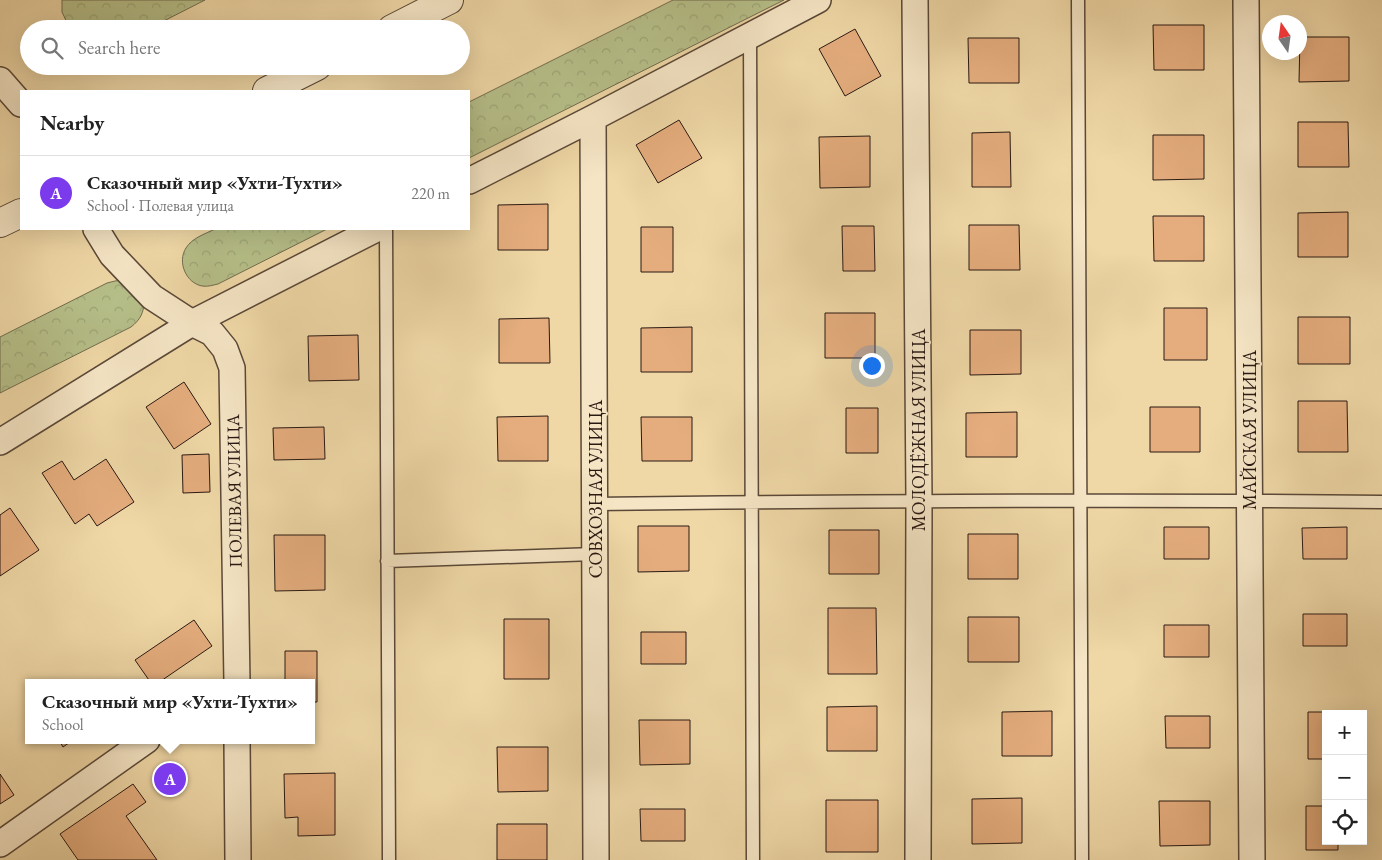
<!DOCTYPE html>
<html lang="en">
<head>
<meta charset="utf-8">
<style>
	:root { --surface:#fff; --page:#f6f6f6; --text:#222; --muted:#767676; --line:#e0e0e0; --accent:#7c3aed }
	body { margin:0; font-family:"EB Garamond",serif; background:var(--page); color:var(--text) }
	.controls { position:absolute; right:15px; bottom:15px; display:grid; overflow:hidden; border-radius:0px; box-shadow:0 5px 20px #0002 }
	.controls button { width:45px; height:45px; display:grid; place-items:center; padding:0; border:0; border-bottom:1px solid var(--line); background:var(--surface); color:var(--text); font:25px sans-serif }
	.compass { position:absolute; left:1262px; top:15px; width:45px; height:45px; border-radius:50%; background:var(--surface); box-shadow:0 5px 20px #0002; rotate:347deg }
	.you { position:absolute; left:871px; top:365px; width:18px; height:18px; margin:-12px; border:4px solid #fff; border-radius:50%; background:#1a73e8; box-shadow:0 0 0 8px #1a73e833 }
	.badge { display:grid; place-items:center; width:32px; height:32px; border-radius:50%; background:var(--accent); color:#fff; font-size:16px; font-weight:700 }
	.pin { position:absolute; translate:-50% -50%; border:2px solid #fff; box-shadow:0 1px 5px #0006 }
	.popup { position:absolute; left:25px; top:679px; width:290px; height:65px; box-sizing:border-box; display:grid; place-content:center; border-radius:0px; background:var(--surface); filter:drop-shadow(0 1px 4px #0005); font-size:16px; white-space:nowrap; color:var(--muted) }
	.popup b { font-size:19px; color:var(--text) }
	.popup::after { content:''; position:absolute; left:50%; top:100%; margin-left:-10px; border:10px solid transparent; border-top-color:var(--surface) }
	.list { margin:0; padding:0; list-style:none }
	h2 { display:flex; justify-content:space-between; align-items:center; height:65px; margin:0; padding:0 20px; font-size:21px }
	h2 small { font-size:16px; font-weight:400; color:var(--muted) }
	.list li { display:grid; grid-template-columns:32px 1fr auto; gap:15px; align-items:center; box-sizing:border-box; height:75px; padding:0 20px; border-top:1px solid var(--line) }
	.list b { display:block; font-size:19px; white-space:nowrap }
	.list p { margin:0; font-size:16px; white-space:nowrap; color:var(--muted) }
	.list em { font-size:16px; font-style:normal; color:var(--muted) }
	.icon { flex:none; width:28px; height:28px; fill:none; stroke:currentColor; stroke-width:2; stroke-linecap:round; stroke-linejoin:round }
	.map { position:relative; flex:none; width:1382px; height:860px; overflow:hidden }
	.search { position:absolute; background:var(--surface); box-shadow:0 5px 20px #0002; left:20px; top:20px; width:450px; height:55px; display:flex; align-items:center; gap:12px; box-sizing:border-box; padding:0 18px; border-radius:28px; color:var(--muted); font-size:19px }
	.panel { position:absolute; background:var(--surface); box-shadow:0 5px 20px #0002; left:20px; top:90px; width:450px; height:140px; border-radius:0px }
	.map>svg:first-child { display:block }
</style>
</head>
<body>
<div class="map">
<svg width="1382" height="860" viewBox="0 0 1382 860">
	<defs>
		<pattern id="forest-crowns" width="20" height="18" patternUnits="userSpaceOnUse" patternTransform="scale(1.25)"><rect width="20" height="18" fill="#b6bf89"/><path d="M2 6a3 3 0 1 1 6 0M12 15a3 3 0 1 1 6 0" fill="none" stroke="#9ca475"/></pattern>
	</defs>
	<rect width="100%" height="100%" fill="#efd7a6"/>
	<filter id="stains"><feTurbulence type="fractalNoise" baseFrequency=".004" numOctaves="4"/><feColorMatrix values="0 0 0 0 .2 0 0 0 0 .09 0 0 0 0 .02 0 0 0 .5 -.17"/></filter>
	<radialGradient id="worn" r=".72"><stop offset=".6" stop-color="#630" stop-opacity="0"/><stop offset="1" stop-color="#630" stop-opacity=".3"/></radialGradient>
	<!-- forest -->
	<path fill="url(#forest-crowns)" stroke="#706c4e" d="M62,0h143l-57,29h-78l-8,-17z
		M673,0h111l-315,158v-56z
		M215,229h112l-109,55c-5,1 -10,3 -16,2 -16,-3 -25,-24 -16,-38 6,-10 19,-14 29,-19z
		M122,280l22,21c0,12 -4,19 -13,26l-131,66v-56l107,-54 8,-2z"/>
	<!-- building -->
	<path fill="#e5ad7e" stroke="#291913" d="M1153,25h51v45h-50z
		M855,29l26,47 -36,20 -26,-47z
		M1300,37h49v44l-50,1z
		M968,38h51v45h-50z
		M679,120l23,38 -44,25 -22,-38z
		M1298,122h50l1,45h-51z
		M1010,132l1,55h-39v-54z
		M1153,135h51v44l-51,1z
		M870,136v51l-50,1 -1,-51z
		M548,204v46h-50v-45z
		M1348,212v45h-50v-44z
		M1153,216h51v45h-50z
		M969,225h50l1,45h-51z
		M842,226h32l1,45h-32z
		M641,227h32v45h-32z
		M1164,308h43v52h-43z
		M825,313h50v45h-50z
		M1298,317h52v47h-52z
		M549,318l1,45h-51v-44z
		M692,327v45h-51v-44z
		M970,330h51v44l-51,1z
		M358,335l1,45 -50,1 -1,-45z
		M184,382l27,42 -37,25 -28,-42z
		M1298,401h49l1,51h-50z
		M1150,407h50v45h-50z
		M846,408h32v45h-32z
		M1017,412v45h-51v-44z
		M548,416v45h-50l-1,-44z
		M641,417h51v44h-50z
		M324,427l1,32 -51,1 -1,-32z
		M209,454l1,38 -27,1 -1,-38z
		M106,459l28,43 -37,24 -8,-12 -14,10 -33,-51 20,-12 12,19z
		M10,508l29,42 -39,26v-61z
		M638,526h51v45l-51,1z
		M1164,527h45v32h-45z
		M1347,527v32h-44l-1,-31z
		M829,530h50v44h-50z
		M968,534h50v45h-50z
		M274,535h51v55l-50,1z
		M828,608h48l1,66h-49z
		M1303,614h44v32h-44z
		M968,617h51v45h-51z
		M504,619h45v60h-45z
		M194,620l18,26 -54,37h-7l-16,-23z
		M1164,625h45v32h-45z
		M641,632h45v32h-45z
		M285,651h32v51h-6v-19h-26z
		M877,706v45h-50v-44z
		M1052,711v45h-50v-44z
		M1308,712h49v2h-31v45h-18z
		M1165,716h45v32h-44z
		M639,720h51v44l-50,1z
		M59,740h14l-10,7z
		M497,747h51v44l-50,1z
		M335,773v62l-37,1v-19l-13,1 -1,-44z
		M0,774l14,21 -14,9z
		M133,784l13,18 -20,14 31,44h-79l-18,-26z
		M1022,798v45l-50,1v-45z
		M826,800h52v52h-52z
		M1159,801h51v44l-50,1z
		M1306,806h20v35h12v9h-32z
		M640,809h45v32h-44z
		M497,824h50v36h-50z"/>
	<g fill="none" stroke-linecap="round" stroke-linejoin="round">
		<defs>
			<path id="service" d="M1078,0l4,860
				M750,36l3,824
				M386,229l3,631
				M594,504c263,-3 525,-5 788,-2
				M387,561l208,-7"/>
			<path id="minor" d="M915,0l4,500 -1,360
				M1246,0l6,860
				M0,80l21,24
				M593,118l3,742
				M469,181l124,-63 225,-118
				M96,229l16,26 40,42 40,26 20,10 13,16 7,19 5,315
				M0,442l192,-119 184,-94
				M237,740l1,120
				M0,844l147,-104"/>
			<path id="tertiary" d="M392,29l57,-29
				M267,91l50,-25
				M0,223l21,-10"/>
		</defs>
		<!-- service casing -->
		<use href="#service" stroke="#5a4838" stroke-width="15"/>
		<!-- minor casing -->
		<use href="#minor" stroke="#5a4838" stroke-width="28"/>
		<!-- tertiary casing -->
		<use href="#tertiary" stroke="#5a4838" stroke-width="30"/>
		<!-- service -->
		<use href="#service" stroke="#f5e5c5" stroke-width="12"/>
		<!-- minor -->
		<use href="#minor" stroke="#f5e5c5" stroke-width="25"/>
		<!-- tertiary -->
		<use href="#tertiary" stroke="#f5e5c5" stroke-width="28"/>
	</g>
	<g text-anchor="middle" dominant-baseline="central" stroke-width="4" stroke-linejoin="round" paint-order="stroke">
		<!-- street labels -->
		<g font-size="18" fill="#291913" stroke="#f5e5c5">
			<text transform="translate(918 430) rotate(-90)">МОЛОДЁЖНАЯ УЛИЦА</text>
			<text transform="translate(1249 430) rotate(-90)">МАЙСКАЯ УЛИЦА</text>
			<text transform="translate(595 489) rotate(-90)">СОВХОЗНАЯ УЛИЦА</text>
			<text transform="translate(234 491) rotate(-91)">ПОЛЕВАЯ УЛИЦА</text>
		</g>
	</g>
	<rect width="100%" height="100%" filter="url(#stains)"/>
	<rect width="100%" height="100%" fill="url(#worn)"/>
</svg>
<div class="controls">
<button>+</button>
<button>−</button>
<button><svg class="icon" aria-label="locate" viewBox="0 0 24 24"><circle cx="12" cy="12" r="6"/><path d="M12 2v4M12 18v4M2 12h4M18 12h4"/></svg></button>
</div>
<svg class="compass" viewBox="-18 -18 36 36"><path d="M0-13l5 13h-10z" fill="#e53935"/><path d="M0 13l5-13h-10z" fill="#767676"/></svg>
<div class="you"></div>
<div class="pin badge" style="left:170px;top:779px">A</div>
<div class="popup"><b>Сказочный мир «Ухти-Тухти»</b>School</div>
<div class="search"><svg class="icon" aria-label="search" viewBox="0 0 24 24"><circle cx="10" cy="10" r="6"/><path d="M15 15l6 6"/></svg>Search here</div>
<section class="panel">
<h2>Nearby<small></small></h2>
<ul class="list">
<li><span class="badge">A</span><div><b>Сказочный мир «Ухти-Тухти»</b><p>School · Полевая улица</p></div><em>220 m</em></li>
</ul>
</section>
</div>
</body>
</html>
